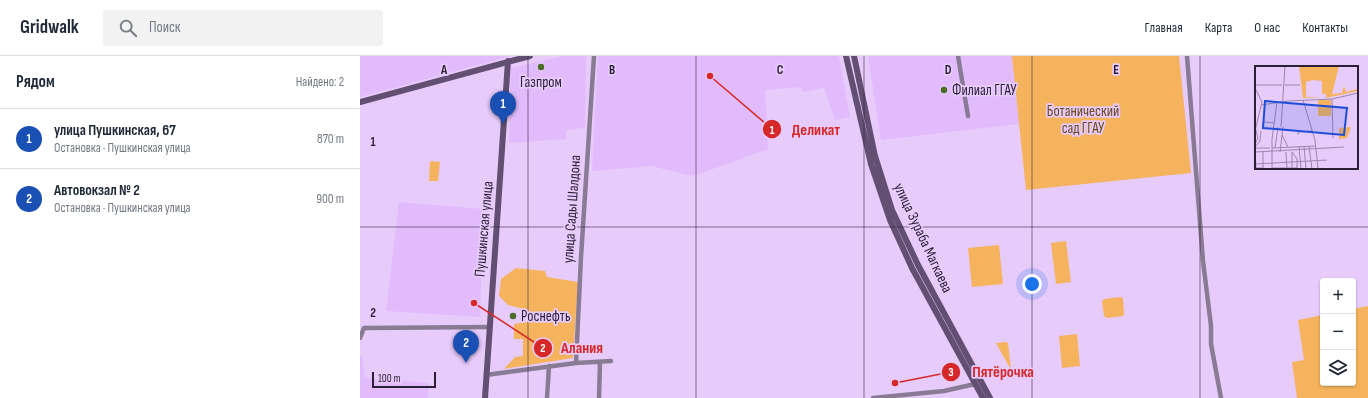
<!DOCTYPE html>
<html lang="ru">
<head>
<meta charset="utf-8">
<style>
	:root { --surface:#fff; --page:#f2f2f3; --text:#1f2937; --muted:#747a83; --line:#e0e1e3; --accent:#0f766e }
	body { margin:0; font-family:"Sofia Sans Condensed",sans-serif; background:var(--page); color:var(--text) }
	.controls { position:absolute; right:12px; bottom:12px; display:grid; overflow:hidden; border-radius:4px; box-shadow:0 1px 3px #0004 }
	.controls button { width:36px; height:36px; display:grid; place-items:center; padding:0; border:0; border-bottom:1px solid var(--line); background:var(--surface); color:var(--text); font:20px sans-serif }
	.scale { position:absolute; left:12px; bottom:10px; width:64px; box-sizing:border-box; padding-left:4px; border:2px solid #2c1f35; border-top:0; font-size:11px; line-height:14px; white-space:nowrap; color:#2c1f35; -webkit-text-stroke:3px #e7cbfb; paint-order:stroke }
	.you { position:absolute; left:672px; top:228px; width:14px; height:14px; margin:-10px; border:3px solid #fff; border-radius:50%; background:#1a73e8; box-shadow:0 0 0 6px #1a73e833 }
	.badge { display:grid; place-items:center; width:26px; height:26px; border-radius:50%; background:var(--accent); color:#fff; font-size:13px; font-weight:700 }
	.pin { position:absolute; translate:-50% -33px; filter:drop-shadow(0 1px 2px #0008) }
	.pin::after { content:''; position:absolute; top:21px; width:14px; height:12px; background:inherit; clip-path:polygon(0 0,100% 0,50% 100%) }
	.list { margin:0; padding:0; list-style:none }
	h2 { display:flex; justify-content:space-between; align-items:center; height:52px; margin:0; padding:0 16px; font-size:17px }
	h2 small { font-size:13px; font-weight:400; color:var(--muted) }
	.list li { display:grid; grid-template-columns:26px 1fr auto; gap:12px; align-items:center; box-sizing:border-box; height:60px; padding:0 16px; border-top:1px solid var(--line) }
	.list b { display:block; font-size:15px; white-space:nowrap }
	.list p { margin:0; font-size:13px; white-space:nowrap; color:var(--muted) }
	.list em { font-size:13px; font-style:normal; color:var(--muted) }
	.icon { flex:none; width:22px; height:22px; fill:none; stroke:currentColor; stroke-width:2; stroke-linecap:round; stroke-linejoin:round }
	.map { position:relative; flex:none; width:1008px; height:342px; overflow:hidden }
	header { display:flex; align-items:center; gap:24px; box-sizing:border-box; height:56px; padding:0 20px; background:var(--surface); border-bottom:1px solid var(--line) }
	header strong { font-size:19px }
	nav { display:flex; gap:22px; margin-inline-start:auto; font-size:14px }
	.search { width:280px; height:36px; background:var(--page); display:flex; align-items:center; gap:10px; box-sizing:border-box; padding:0 14px; border-radius:4px; color:var(--muted); font-size:15px }
	main { display:flex }
	aside { flex:1; background:var(--surface) }
	.map>svg:first-child { display:block }
</style>
</head>
<body>
<header>
<strong>Gridwalk</strong>
<div class="search"><svg class="icon" aria-label="search" viewBox="0 0 24 24"><circle cx="10" cy="10" r="6"/><path d="M15 15l6 6"/></svg>Поиск</div>
<nav><a>Главная</a><a>Карта</a><a>О нас</a><a>Контакты</a></nav>
</header>
<main>
<aside>
<h2>Рядом<small>Найдено: 2</small></h2>
<ul class="list">
<li><span class="badge" style="background:#1a4fb4">1</span><div><b>улица Пушкинская, 67</b><p>Остановка · Пушкинская улица</p></div><em>870 m</em></li>
<li><span class="badge" style="background:#1a4fb4">2</span><div><b>Автовокзал № 2</b><p>Остановка · Пушкинская улица</p></div><em>900 m</em></li>
</ul>
</aside>
<div class="map">
<svg width="1008" height="342" viewBox="0 0 1008 342">
	<rect width="100%" height="100%" fill="#e7cbfb"/>
	<!-- built -->
	<path fill="#e2bbfd" d="M0,0h150l-150,41z
		M204,0h22l-1,72 -19,2v9l-57,4 2,-75z
		M238,0h241l11,61 -15,3 -11,-32 -21,4 -2,-5 -36,3 3,59 -75,27 -42,-10 -59,5z
		M508,0h144l7,68 -138,16z
		M39,146l84,7 -3,108 -94,-6z
		M0,300h2l3,22 64,5 -1,15h-68z"/>
	<!-- green -->
	<path fill="#f5b35e" d="M652,0h167l12,117 -165,17z
		M70,105l10,1 -2,19h-9z
		M706,185l5,41 -15,2 -5,-41z
		M639,189l4,39 -31,3 -4,-39z
		M156,212l29,3 2,6 31,5 -5,76 -69,11 11,-12 8,-1v-17h-9v-15l13,-2v-12l-19,-5 -9,-9 2,-17z
		M761,241l2,2 1,14 -1,3 -16,2 -3,-2 -2,-15 2,-2z
		M1008,250v92h-71l-5,-36 12,-2 -6,-40 25,-5v68h30v-74z
		M717,278l3,32 -18,2 -3,-32z
		M646,286l2,1 3,27 -15,-27z"/>
	<g fill="none" stroke-linecap="round" stroke-linejoin="round">
		<!-- street -->
		<path stroke="#897b93" stroke-width="4.5" d="M598,0l10,60
			M827,0l16,205 8,65v18l10,54
			M0,282l4,-10 125,-1
			M216,307l5,-106 13,-201
			M126,319l90,-12 35,-2
			M187,342l2,-32
			M239,342l1,-36
			M513,342l71,-7 31,-7"/>
		<!-- secondary -->
		<path stroke="#634f72" stroke-width="6" d="M486,0l25,108 19,56 22,48 71,130
			M494,0l21,100 17,54 26,55 72,133
			M0,46l170,-46
			M125,342l23,-337"/>
	</g>
	<!-- grid -->
	<path fill="none" stroke="#2c1f35" stroke-width="1" stroke-opacity="0.55" d="M168,0v342M336,0v342M504,0v342M672,0v342M840,0v342M0,171h1008"/>
	<!-- markers -->
	<g fill="#4a6c24" stroke="#e7cbfb" stroke-width="1.5">
		<circle cx="181" cy="11" r="4"/>
		<circle cx="584" cy="34" r="4"/>
		<circle cx="153" cy="260" r="4"/>
	</g>
	<g text-anchor="middle" dominant-baseline="central" stroke-width="3.5" stroke-linejoin="round" paint-order="stroke">
		<!-- poi labels -->
		<g font-size="15" fill="#2c1f35" stroke="#e7cbfb" text-anchor="start">
			<text x="181" y="26" text-anchor="middle">Газпром</text>
			<text x="592" y="34">Филиал ГГАУ</text>
			<text x="161" y="260">Роснефть</text>
		</g>
		<!-- park labels -->
		<g font-size="15" fill="#694a21" stroke="#e7cbfb">
			<text x="723" y="55">Ботанический<tspan x="723" dy="17">сад ГГАУ</tspan></text>
		</g>
		<!-- street labels -->
		<g font-size="15" fill="#2c1f35" stroke="#e7cbfb">
			<text transform="translate(212 153) rotate(-86)">улица Сады Шалдона</text>
			<text transform="translate(124 173) rotate(-85)">Пушкинская улица</text>
			<text transform="translate(563 182) rotate(65)">улица Зураба Магкаева</text>
		</g>
	</g>
	<!-- overview -->
	<g transform="translate(895 10)">
		<rect width="103" height="103" fill="#e7cbfb"/>
		<path d="M44,0h40l-7,28 10,-1 2,-7 2,6 12,-3v2l-32,7v-4h-4v-13l-9,-1 -7,2v15l16,1h-19zM63,34h13v16h-13zM96,61l-4,11 -8,1v-11z" fill="#f5b35e"/>
		<path fill="none" stroke="#9c86ac" stroke-width="1" d="M0,19h27M30,19h15M0,22l7,14 -7,29M77,33l1,39M48,34l12,40 3,29M6,39l27,-4 44,-2 26,-6M7,59l2,-3 10,1M0,61l3,11 -3,6M26,61l4,-61M27,69l6,12M43,69v-3l14,-1M44,80l2,23M49,80l2,23M54,80l3,23M0,81l5,-6 1,-10M0,82h15M17,82l44,-2M20,82l3,-21M0,83l1,20M0,86l89,-5M25,86l3,-25M31,86l1,17M37,86l5,7v10M37,86v17M0,98l72,-4M1,102h7v-16M17,102h25M17,103v-30l5,-37"/>
		<path fill="#1d4ed8" fill-opacity="0.15" stroke="#1d4ed8" stroke-width="2" d="M10,35l82,7 -3,27 -81,-7z"/>
		<rect width="103" height="103" fill="none" stroke="#2c1f35" stroke-width="2"/>
	</g>
	<g font-size="13" text-anchor="middle" font-weight="bold" fill="#2c1f35" stroke="#e7cbfb" stroke-width="3.5" stroke-linejoin="round" paint-order="stroke">
		<text x="84" y="18">A</text>
		<text x="252" y="18">B</text>
		<text x="420" y="18">C</text>
		<text x="588" y="18">D</text>
		<text x="756" y="18">E</text>
		<text x="13" y="90">1</text>
		<text x="13" y="261">2</text>
	</g>
	<!-- callouts -->
	<path fill="none" stroke="#d62828" stroke-width="1.5" d="M350 20L412 73M114 247L183 292M535 327L591 316"/>
	<g fill="#d62828" stroke="#e7cbfb" stroke-width="1.5">
		<circle cx="350" cy="20" r="4"/>
		<circle cx="114" cy="247" r="4"/>
		<circle cx="535" cy="327" r="4"/>
		<circle cx="412" cy="73" r="10"/>
		<circle cx="183" cy="292" r="10"/>
		<circle cx="591" cy="316" r="10"/>
	</g>
	<g font-size="12" text-anchor="middle" font-weight="bold" fill="#fff">
		<text x="412" y="78">1</text>
		<text x="183" y="296">2</text>
		<text x="591" y="320">3</text>
	</g>
	<g font-size="16" text-anchor="middle" font-weight="bold" fill="#d62828" stroke="#e7cbfb" stroke-width="3.5" stroke-linejoin="round" paint-order="stroke">
		<text x="456" y="79">Деликат</text>
		<text x="222" y="297">Алания</text>
		<text x="643" y="321">Пятёрочка</text>
	</g>
</svg>
<div class="controls">
<button>+</button>
<button>−</button>
<button><svg class="icon" aria-label="layers" viewBox="0 0 24 24"><path d="M12 4l9 5-9 5-9-5zM3 14l9 5 9-5"/></svg></button>
</div>
<div class="scale">100 m</div>
<div class="you"></div>
<div class="pin badge" style="left:143px;top:68px;background:#1a4fb4">1</div>
<div class="pin badge" style="left:106px;top:307px;background:#1a4fb4">2</div>
</div>
</main>
</body>
</html>
